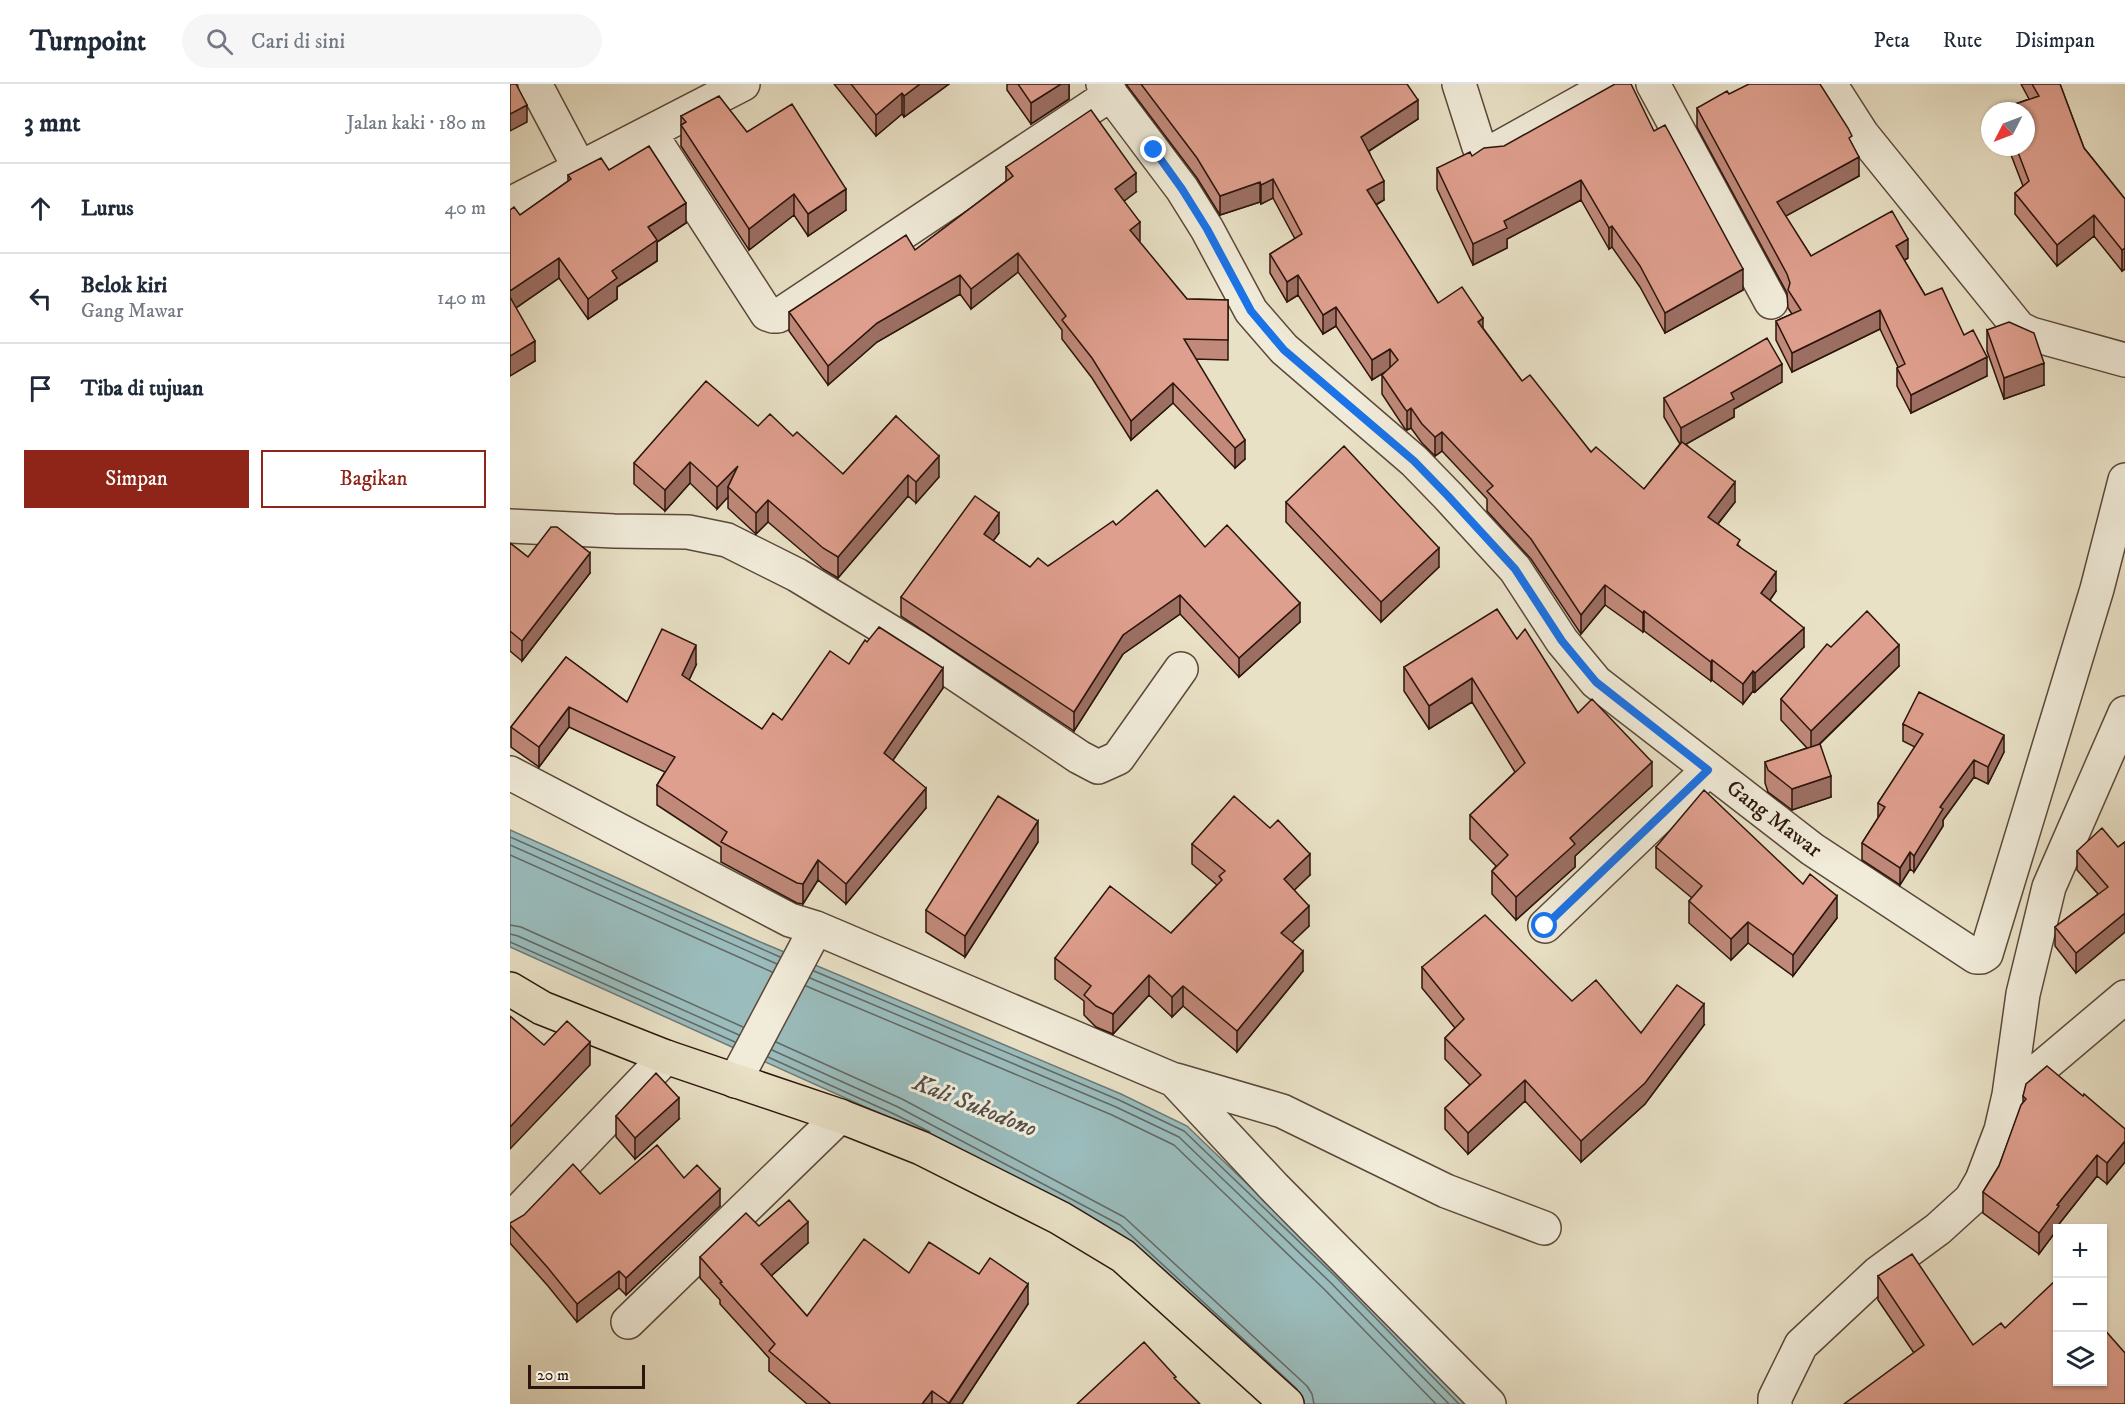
<!DOCTYPE html>
<html lang="id">
<head>
<meta charset="utf-8">
<style>
	:root { --surface:#fff; --page:#f6f6f7; --text:#1f2937; --muted:#747a83; --line:#e0e1e3; --accent:#8f2418 }
	body { margin:0; font-family:"IM FELL DW Pica",serif; background:var(--page); color:var(--text) }
	.controls { position:absolute; right:18px; bottom:18px; display:grid; overflow:hidden; border-radius:0px; box-shadow:0 2px 4px #0004 }
	.controls button { width:54px; height:54px; display:grid; place-items:center; padding:0; border:0; border-bottom:2px solid var(--line); background:var(--surface); color:var(--text); font:30px sans-serif }
	.compass { position:absolute; left:1471px; top:18px; width:54px; height:54px; border-radius:50%; background:var(--surface); box-shadow:0 2px 4px #0004; rotate:228deg }
	.scale { position:absolute; left:18px; bottom:15px; width:117px; box-sizing:border-box; padding-left:6px; border:3px solid #2c150c; border-top:0; font-size:16px; line-height:21px; white-space:nowrap; color:#2c150c; -webkit-text-stroke:4px #f1ecda; paint-order:stroke }
	.stop { position:absolute; width:18px; height:18px; margin:-14px; border:4px solid #1a73e8; border-radius:50%; background:#fff }
	.stop.end { background:#1a73e8; border-color:#fff; box-shadow:0 2px 6px #0008 }
	.list { margin:0; padding:0; list-style:none }
	h2 { display:flex; justify-content:space-between; align-items:center; height:78px; margin:0; padding:0 24px; font-size:26px }
	h2 small { font-size:20px; font-weight:400; color:var(--muted) }
	.list li { display:grid; grid-template-columns:39px 1fr auto; gap:18px; align-items:center; box-sizing:border-box; height:90px; padding:0 24px; border-top:2px solid var(--line) }
	.list b { display:block; font-size:22px; white-space:nowrap }
	.list p { margin:0; font-size:20px; white-space:nowrap; color:var(--muted) }
	.list em { font-size:20px; font-style:normal; color:var(--muted) }
	.actions { display:flex; gap:12px; padding:18px 24px }
	.actions a { flex:1; padding:14px 0; border:2px solid var(--accent); border-radius:0px; text-align:center; font-size:21px; color:var(--accent) }
	.actions .main { background:var(--accent); color:#fff }
	.icon { flex:none; width:33px; height:33px; fill:none; stroke:currentColor; stroke-width:2; stroke-linecap:round; stroke-linejoin:round }
	.map { position:relative; flex:none; width:1615px; height:1320px; overflow:hidden }
	header { display:flex; align-items:center; gap:36px; box-sizing:border-box; height:84px; padding:0 30px; background:var(--surface); border-bottom:2px solid var(--line) }
	header strong { font-size:28px }
	nav { display:flex; gap:33px; margin-inline-start:auto; font-size:21px }
	.search { width:420px; height:54px; background:var(--page); display:flex; align-items:center; gap:15px; box-sizing:border-box; padding:0 21px; border-radius:33px; color:var(--muted); font-size:22px }
	main { display:flex }
	aside { flex:1; background:var(--surface) }
	.map>svg:first-child { display:block }
</style>
</head>
<body>
<header>
<strong>Turnpoint</strong>
<div class="search"><svg class="icon" aria-label="search" viewBox="0 0 24 24"><circle cx="10" cy="10" r="6"/><path d="M15 15l6 6"/></svg>Cari di sini</div>
<nav><a>Peta</a><a>Rute</a><a>Disimpan</a></nav>
</header>
<main>
<aside>
<h2>3 mnt<small>Jalan kaki · 180 m</small></h2>
<ul class="list">
<li><svg class="icon" aria-label="ahead" viewBox="0 0 24 24"><path d="M12 20V5M6 11l6-6 6 6"/></svg><div><b>Lurus</b></div><em>40 m</em></li>
<li><svg class="icon" aria-label="left" viewBox="0 0 24 24"><path d="M17 20v-9H6M10 6l-5 5 5 5"/></svg><div><b>Belok kiri</b><p>Gang Mawar</p></div><em>140 m</em></li>
<li><svg class="icon" aria-label="arrive" viewBox="0 0 24 24"><path d="M6 21V4h12l-3 4 3 4H6"/></svg><div><b>Tiba di tujuan</b></div></li>
</ul>
<div class="actions"><a class="main">Simpan</a><a>Bagikan</a></div>
</aside>
<div class="map">
<svg width="1615" height="1320" viewBox="0 0 1615 1320">
	<rect width="100%" height="100%" fill="#e9e1c6"/>
	<filter id="stains"><feTurbulence type="fractalNoise" baseFrequency=".00333" numOctaves="4"/><feColorMatrix values="0 0 0 0 .2 0 0 0 0 .09 0 0 0 0 .02 0 0 0 .5 -.17"/></filter>
	<radialGradient id="worn" r=".72"><stop offset=".6" stop-color="#630" stop-opacity="0"/><stop offset="1" stop-color="#630" stop-opacity=".3"/></radialGradient>
	<!-- water -->
	<path fill="#9abcbc" stroke="#6e7976" stroke-width="1.5" d="M0,746l248,111 363,153 66,32 153,147 128,131h-174l-181,-168 -221,-117 -382,-172z"/>
	<g fill="none" stroke-linecap="round" stroke-linejoin="round">
		<!-- shore -->
		<path stroke="#636864" stroke-width="1.5" d="M0,753l270,120
			M0,761l267,119
			M0,771l262,117
			M0,841l11,2 222,100
			M0,850l8,2 221,99
			M0,858l225,100
			M304,887l305,129 65,31 152,146 123,127
			M300,894l306,129 63,30 152,146 118,121
			M296,902l306,129 62,30 150,144 112,115
			M266,958l126,57 222,118 183,169 5,8 2,10
			M262,966l126,57 222,118 177,164
			M258,973l126,57 36,18"/>
		<defs>
			<path id="minor" d="M25,0l45,85
				M593,0l79,105 25,40 44,82 33,38 130,112 34,35 67,73 47,72 34,41 216,167 164,108h5l5,-3 111,-365 28,-109
				M949,0l20,63 4,3h12l118,-66
				M1143,0l118,218
				M1320,0l32,50 157,194 12,6 94,26
				M140,49l117,181 6,2h5l333,-222
				M0,120l233,-120
				M0,442l104,5 74,1 39,8 70,35 117,71 165,111 19,10 20,-9 63,-89
				M0,689l280,147 26,8 358,152 100,107 215,217
				M1035,842l163,-156
				M666,996l106,31 164,80 98,37
				M225,997l81,-153
				M1499,1011l116,-98
				M0,1136l156,-163
				M118,1238l212,-206
				M1265,1320v-6l26,-53 77,-72 60,-44 33,-30 11,-19 19,-50 8,-35 14,-101 26,-107 76,-174"/>
			<path id="major" d="M0,905l32,19 124,49 174,59 81,32 139,70 63,38 164,148"/>
		</defs>
		<!-- minor casing -->
		<use href="#minor" stroke="#5b483a" stroke-width="36"/>
		<!-- major casing -->
		<use href="#major" stroke="#2c150c" stroke-width="36"/>
		<!-- minor -->
		<use href="#minor" stroke="#f1ecda" stroke-width="33"/>
		<!-- major -->
		<use href="#major" stroke="#e9e1c6" stroke-width="33"/>
	</g>
	<!-- wall -->
	<path fill="#c0897a" stroke="#2c150c" stroke-width="1.5" d="M324,0h115l-45,33 -2,-3 -26,22z
		M497,0h62v15l-38,25 -24,-34z
		M616,0h281l11,35 -49,32 15,49 -8,5 62,98 45,25 39,53 69,71 53,37 36,-45 -16,-27v-19l118,-16 -48,27v8l-48,27 49,58 -17,22 22,23 36,44 -6,9 34,47 -49,45 -2,-1 -10,13 -31,-24 -1,1 -67,-50 -1,1 -38,-27 -24,29 -50,-75 -44,-48v-12l-45,-48 -7,5 -13,-13 -11,-15 -4,2 -2,-1 -23,-35v-19l4,-4 -14,9 -36,-54 -13,8 -25,-39 -11,7 -17,-29v-19l25,-15 -22,-41 -12,6 -1,-2 -40,13 -23,-37z
		M1511,0h39l24,64 41,51v70l-3,2 -28,-35 -37,30 -42,-52v-21l8,-7 -15,-39h18v-36h-25v-2l28,-10z
		M1219,10l123,50 7,32 -74,40 26,40 97,2 -4,2 21,35 39,40 23,41 -76,37 -14,-27v-18l1,-1 -18,-38 -88,43 -16,-32v-19l16,-7 -4,-6 -1,-15 -90,-166v-19z
		M171,32l66,16 99,78 -38,26 -14,-21 -45,35 -68,-104z
		M1144,47l89,159 -78,43 -25,-46 -28,-40 -3,2 -28,-49 -74,39v9l-34,17 -36,-76v-21l35,-12z
		M496,83l130,25 -12,9 15,41 48,57 41,1v60l-32,-1 49,100 -10,9 -62,-65 -42,37 -39,-62 -30,-39v-9l-44,-58 -47,37 -11,-15 -83,48 -49,43 -39,-54v-19l126,-62 91,-69z
		M99,86l77,53 -29,19v19l-40,26v12l-29,20 -29,-41 -43,30 19,53 -25,15 10,-161 48,-34v-6z
		M1477,246l57,55 -40,14 -17,-48z
		M386,332l43,61 -23,26 -8,-7 -70,82 -15,-9 -55,-47 -12,12 -28,-26v-11l-11,12 -27,-26 -25,28 -31,-27v-21l124,-37 35,10 50,38z
		M776,418l153,65 -58,55 -95,-100z
		M606,441l89,22 95,75 -61,55 -59,-63 -57,40 -49,77 -173,-115v-19l98,-64 -6,8 37,26 18,-1z
		M0,459l18,14 62,16 -68,88 -12,-10z
		M1007,555l61,74 74,73 -77,70v11l-59,53 -24,-26v-23l4,-5 -26,-27v-24l45,-43 -43,-70 -43,27 -25,-38v-24z
		M1321,563l68,19 -79,78 11,53 -39,13 -24,-18 -3,-9v-21l42,-14 -26,-28v-21z
		M56,573l61,45 69,-37 -7,15 73,49 20,-9 67,-56 94,24 -50,72 33,48 -80,96 -28,-24 -15,24 -6,-1 -76,-41v-15l-64,-42v-20l8,-13 -96,-45 -30,40 -28,-20v-20z
		M1393,640l101,28 -16,32 -14,-7 -31,43v6l-29,46 -4,-3 -10,16 -38,-25v-17l16,-25v-15l37,-56 -12,-6z
		M528,758l-73,115 -39,-25v-22z
		M1615,758v90l-49,41 -21,-27v-19l43,-33 -21,-24v-19l41,-4z
		M682,760l118,31 -16,15 15,36 -17,16 11,29 -66,81 -54,-46 -11,11 -23,-22 -36,39 -17,-7 -12,-12v-14l-29,-22v-21l116,-25 46,-48 -25,-21z
		M1146,763l181,71 -44,58 -45,-33 -17,17 -42,-37v-22l3,-3 -36,-30z
		M912,883l150,34 69,32 63,-8 -59,79 -64,58 -56,-61 -57,53 -23,-25v-21l25,-23 -25,-26v-21l10,-10 -33,-40z
		M1513,1012h60l42,33v33l-18,22 -10,-8 -38,48v3l-20,27 -56,-41v-21l16,-26 24,-64z
		M106,1032l63,3 -44,40 -19,-22z
		M174,1094l36,28 -94,89 -7,-7 -42,34 -29,-36 -38,-43v-20l90,-29z
		M249,1142l49,17 -37,33 36,40 102,-43 119,31 -66,100h-155l-38,-33v-13l-49,-54v-4l-20,-22v-21z
		M1368,1192l95,69 32,-17 120,25h-211l-36,-53z"/>
	<!-- shaded-wall -->
	<path fill="#9c6f63" stroke="#2c150c" stroke-width="1.5" d="M410,0h29l-45,33v-21z
		M551,0h8v15l-38,25v-21z
		M392,9v21l-26,22v-21z
		M908,16v19l-57,37v-19z
		M17,21v17l-17,9v-17z
		M1349,73v19l-82,45v-19z
		M626,89v19l-21,16v-19z
		M763,95v19l-12,6v-19z
		M1071,96v20l-74,39v9l-34,17v-21l31,-23z
		M874,97v19l-17,9v-19z
		M750,98v20l-40,13v-19z
		M336,105v21l-38,26v-22z
		M284,110v21l-45,35v-21z
		M176,119v20l-29,19v19l-40,26v12l-29,20v-20l60,-72z
		M1584,131v21l-37,30v-21z
		M630,138v19l-10,8v-19z
		M1102,142v21l-3,2v-21z
		M1398,155v19l-12,7v-19z
		M1615,164v21l-3,2v-21z
		M508,169v19l-47,37v-20z
		M49,174v20l-49,34v-21z
		M1233,185v21l-78,43v-20z
		M450,191v19l-83,48 -49,43v-19l49,-43z
		M788,191v20l-11,7v-20z
		M826,223v19l-13,8v-19z
		M1370,226v19l-88,43v-19z
		M973,234v20l-5,-16z
		M25,257v20l-25,15v-20z
		M880,265v20l-18,11v-20z
		M1477,273v19l-76,37v-18z
		M1534,279v22l-40,14v-21z
		M1272,280v18l-48,27v8l-53,30v-19l50,-35z
		M663,299v20l-42,37v-19z
		M901,324v20l-4,2v-19z
		M932,348v19l-7,5v-19z
		M735,356v19l-10,9v-20z
		M429,372v21l-23,26v-21z
		M180,378v21l-25,28v-21z
		M228,382l-10,21v10l-11,12v-22z
		M398,391v21l-70,82v-21z
		M1225,398v20l-27,34v-19z
		M258,416v22l-12,12v-21z
		M489,429v20l-15,20v-19z
		M929,464v19l-58,55v-20z
		M80,469v20l-68,88v-20z
		M1266,488v19l-15,22v-20z
		M1095,501v20l-24,29v-19z
		M670,511v19l-57,40 -49,77v-19l49,-77z
		M790,519v19l-61,55v-19z
		M1134,527v20l-1,1v-19z
		M1294,544v19l-49,45v-19z
		M186,561v20l-14,30v-20z
		M1389,561v21l-88,86v-21z
		M1202,576v20l-1,1v-19z
		M433,584v20l-59,85v-20z
		M1243,587v20l-10,13v-20z
		M962,594v24l-43,27v-23z
		M59,623v20l-30,40v-20z
		M1494,651v17l-16,32v-17z
		M1464,676v17l-31,43v6l-29,46v-16l26,-49z
		M1142,678v24l-77,70v11l-59,53v-23l54,-59z
		M1321,692v21l-39,13v-21z
		M416,704v20l-80,96v-20z
		M528,737v21l-73,115v-21z
		M1400,768v17l-10,16v-17z
		M800,770v21l-26,25v-21z
		M308,776v20l-15,24v-20z
		M1327,812v22l-44,58v-21z
		M799,822v20l-28,27v-20z
		M1615,829v19l-49,41v-20z
		M1238,838v21l-17,17v-21z
		M793,867v20l-66,81v-21z
		M639,891v20l-36,39v-20z
		M673,902v20l-11,11v-20z
		M1194,920v21l-59,79 -64,58v-21z
		M80,958v23l-80,84v-22z
		M1015,996v21l-57,53v-21z
		M169,1014v21l-44,40v-21z
		M1615,1057v21l-18,22v-21z
		M1587,1071v21l-38,48v3l-20,27v-21l18,-28z
		M210,1105v17l-94,89v-17z
		M298,1138v21l-47,42v-21z
		M109,1187v17l-42,34v-18z
		M518,1200v20l-66,100h-13z
		M422,1307v13h-10z"/>
	<!-- building -->
	<path fill="#df9f8e" stroke="#2c150c" stroke-width="1.5" d="M0,0h6l11,21 -17,9z
		M341,0h69l-16,12 -2,-3 -26,22z
		M508,0h43l-30,19z
		M631,0h266l11,16 -57,37 23,44 -17,9 71,113 24,-16 21,31 -5,4 44,59 8,-6 61,77 5,-5 48,42 38,-47 53,40 -27,35 32,23 -3,5 39,27 -15,21 43,35 -49,45 -2,-2 -10,13 -31,-24 -1,2 -67,-51 -1,2 -38,-28 -24,30 -50,-76 -44,-48 6,-5 -51,-54 -7,5 -13,-13 -11,-16 -4,3 -2,-2 -23,-34 16,-15 -8,-11 -18,11 -36,-53 -13,8 -25,-40 -11,7 -17,-28 32,-20 -29,-55 -12,6 -1,-3 -40,14 -23,-38z
		M1105,0h16l23,47 11,-6 78,144 -78,44 -25,-47 -28,-40 -3,2 -28,-48 -77,41 3,7 -34,16 -36,-76 33,-16 2,4 12,-8 20,-2z
		M1239,0h71l28,44 4,8 -3,2 10,19 -82,45 34,54 81,-45 16,28 -12,7 29,49 17,-7 22,47 9,-5 14,27 -76,38 -14,-27 8,-4 -25,-54 -88,43 -16,-32 25,-11 -13,-20 2,-7 -3,-9 -90,-166 30,-17 2,3z
		M1522,0h28l24,64 41,51v49l-3,2 -28,-35 -37,30 -42,-52 14,-12 -13,-34h10v-36h-24l-1,-2 38,-13z
		M209,12l28,36 45,-28 54,85 -38,25 -14,-20 -45,35 -68,-104 5,-3 -5,-6z
		M581,26l45,63 -21,16 25,33 -10,8 57,69 41,1v40l-44,-1 61,101 -10,8 -62,-65 -42,38 -39,-63 -30,-38 4,-4 -48,-63 -47,36 -11,-14 -83,48 -49,43 -39,-54 117,-77 9,15 98,-74 -7,-9z
		M139,62l37,57 -38,24 9,13 -45,31 5,7 -29,21 -29,-41 -49,33v-81l4,-3 6,8 51,-36 -3,-4 33,-17 8,12z
		M0,213l25,44 -25,15z
		M1499,238l25,11 10,30 -40,15 -17,-48z
		M1257,254l15,26 -51,29 3,6 -53,29 -17,-30z
		M196,297l52,45 12,-12 23,22 4,-4 46,42 53,-58 43,40 -23,26 -8,-7 -70,82 -15,-9 -55,-48 -12,13 -28,-26 10,-21 -21,21 -27,-25 -25,28 -31,-27z
		M834,362l95,102 -58,54 -95,-100z
		M647,406l48,57 22,-22 73,78 -61,55 -59,-63 -57,40 -49,77 -173,-115 74,-101 24,17 -15,21 46,33 8,-9 10,8 65,-45 3,4z
		M41,443h6l33,26 -68,88 -12,-10v-88l18,14z
		M987,525l20,30 8,-10 53,84 14,-14 60,63 -82,76 5,6 -59,53 -24,-26 16,-16 -38,-40 55,-52 -53,-85 -43,28 -25,-39z
		M1357,527l32,34 -88,86 -30,-32 46,-55 4,3z
		M369,543l64,41 -59,85 42,35 -80,96 -28,-24 -15,24 -6,-1 -76,-41 6,-10 -70,-47 18,-28 -106,-50 -30,40 -28,-20 55,-70 61,45 35,-73 34,16 -14,30 80,54 11,-16 9,7 48,-69 19,13 16,-24 2,2z
		M1409,608l85,43 -16,32 -14,-7 -34,47 3,2 -29,47 -4,-4 -10,16 -38,-25 23,-36 -7,-4 45,-69 -20,-10z
		M1310,660l11,32 -39,13 -24,-19 -3,-8z
		M1194,706l99,94 7,-10 27,22 -44,59 -45,-33 -17,17 -42,-38 13,-15 -46,-39z
		M488,712l40,25 -73,115 -39,-26z
		M724,712l36,32 8,-8 32,34 -26,25 25,27 -28,27 22,18 -66,80 -54,-45 -11,11 -23,-22 -36,39 -17,-8 -12,-11 7,-9 -36,-28 55,-72 61,47 51,-53 -3,-4 6,-5 -33,-27z
		M1592,744l16,19 7,-5v71l-49,40 -21,-26 53,-40 -31,-36z
		M975,831l87,86 24,-21 45,53 36,-48 27,19 -59,79 -64,58 -56,-61 -57,53 -23,-25 36,-33 -36,-37 19,-19 -42,-52z
		M0,932l34,29 23,-24 23,21 -80,85z
		M1537,982l36,30 1,-2 41,35v12l-18,22 -10,-8 -40,50 2,1 -20,27 -56,-41 16,-26 22,-61 5,-6 -3,-3 3,-12z
		M146,989l23,25 -44,40 -19,-22z
		M147,1061l27,33 13,-13 23,24 -94,89 -7,-7 -42,33 -29,-36 -38,-43v-2l14,-8 49,-51 27,30z
		M279,1116l19,22 -47,42 46,52 57,-77 45,34 20,-31 50,32 11,-16 38,26 -79,119 -17,-12 -10,13h-91l-62,-53 6,-7 -55,-61 2,-1 -22,-25 46,-44 13,13z
		M1402,1170l61,91 28,-22 4,5 52,-49 1,103h45v-54l22,25v51h-281l80,-59 -46,-69z
		M634,1258l32,35 -2,1 26,26h-123z"/>
	<g fill="none" stroke-linecap="round" stroke-linejoin="round">
		<!-- route -->
		<path stroke="#1a73e8" stroke-width="8" d="M644,66l28,39 25,40 44,82 33,39 130,111 34,35 67,73 47,72 34,41 112,88 -163,156"/>
	</g>
	<g text-anchor="middle" dominant-baseline="central" stroke-width="6" stroke-linejoin="round" paint-order="stroke">
		<!-- street labels -->
		<g font-size="22" fill="#2c150c" stroke="#f1ecda">
			<text transform="translate(1264 735) rotate(37)">Gang Mawar</text>
		</g>
		<!-- water labels -->
		<g font-size="24" font-style="italic" fill="#524f4a" stroke="#f1ecda">
			<text transform="translate(465 1022) rotate(22)">Kali Sukodono</text>
		</g>
	</g>
	<rect width="100%" height="100%" filter="url(#stains)"/>
	<rect width="100%" height="100%" fill="url(#worn)"/>
</svg>
<div class="controls">
<button>+</button>
<button>−</button>
<button><svg class="icon" aria-label="layers" viewBox="0 0 24 24"><path d="M12 4l9 5-9 5-9-5zM3 14l9 5 9-5"/></svg></button>
</div>
<svg class="compass" viewBox="-18 -18 36 36"><path d="M0-13l5 13h-10z" fill="#e53935"/><path d="M0 13l5-13h-10z" fill="#747a83"/></svg>
<div class="scale">20 m</div>
<div class="stop" style="left:1035px;top:842px"></div>
<div class="stop end" style="left:644px;top:66px"></div>
</div>
</main>
</body>
</html>
